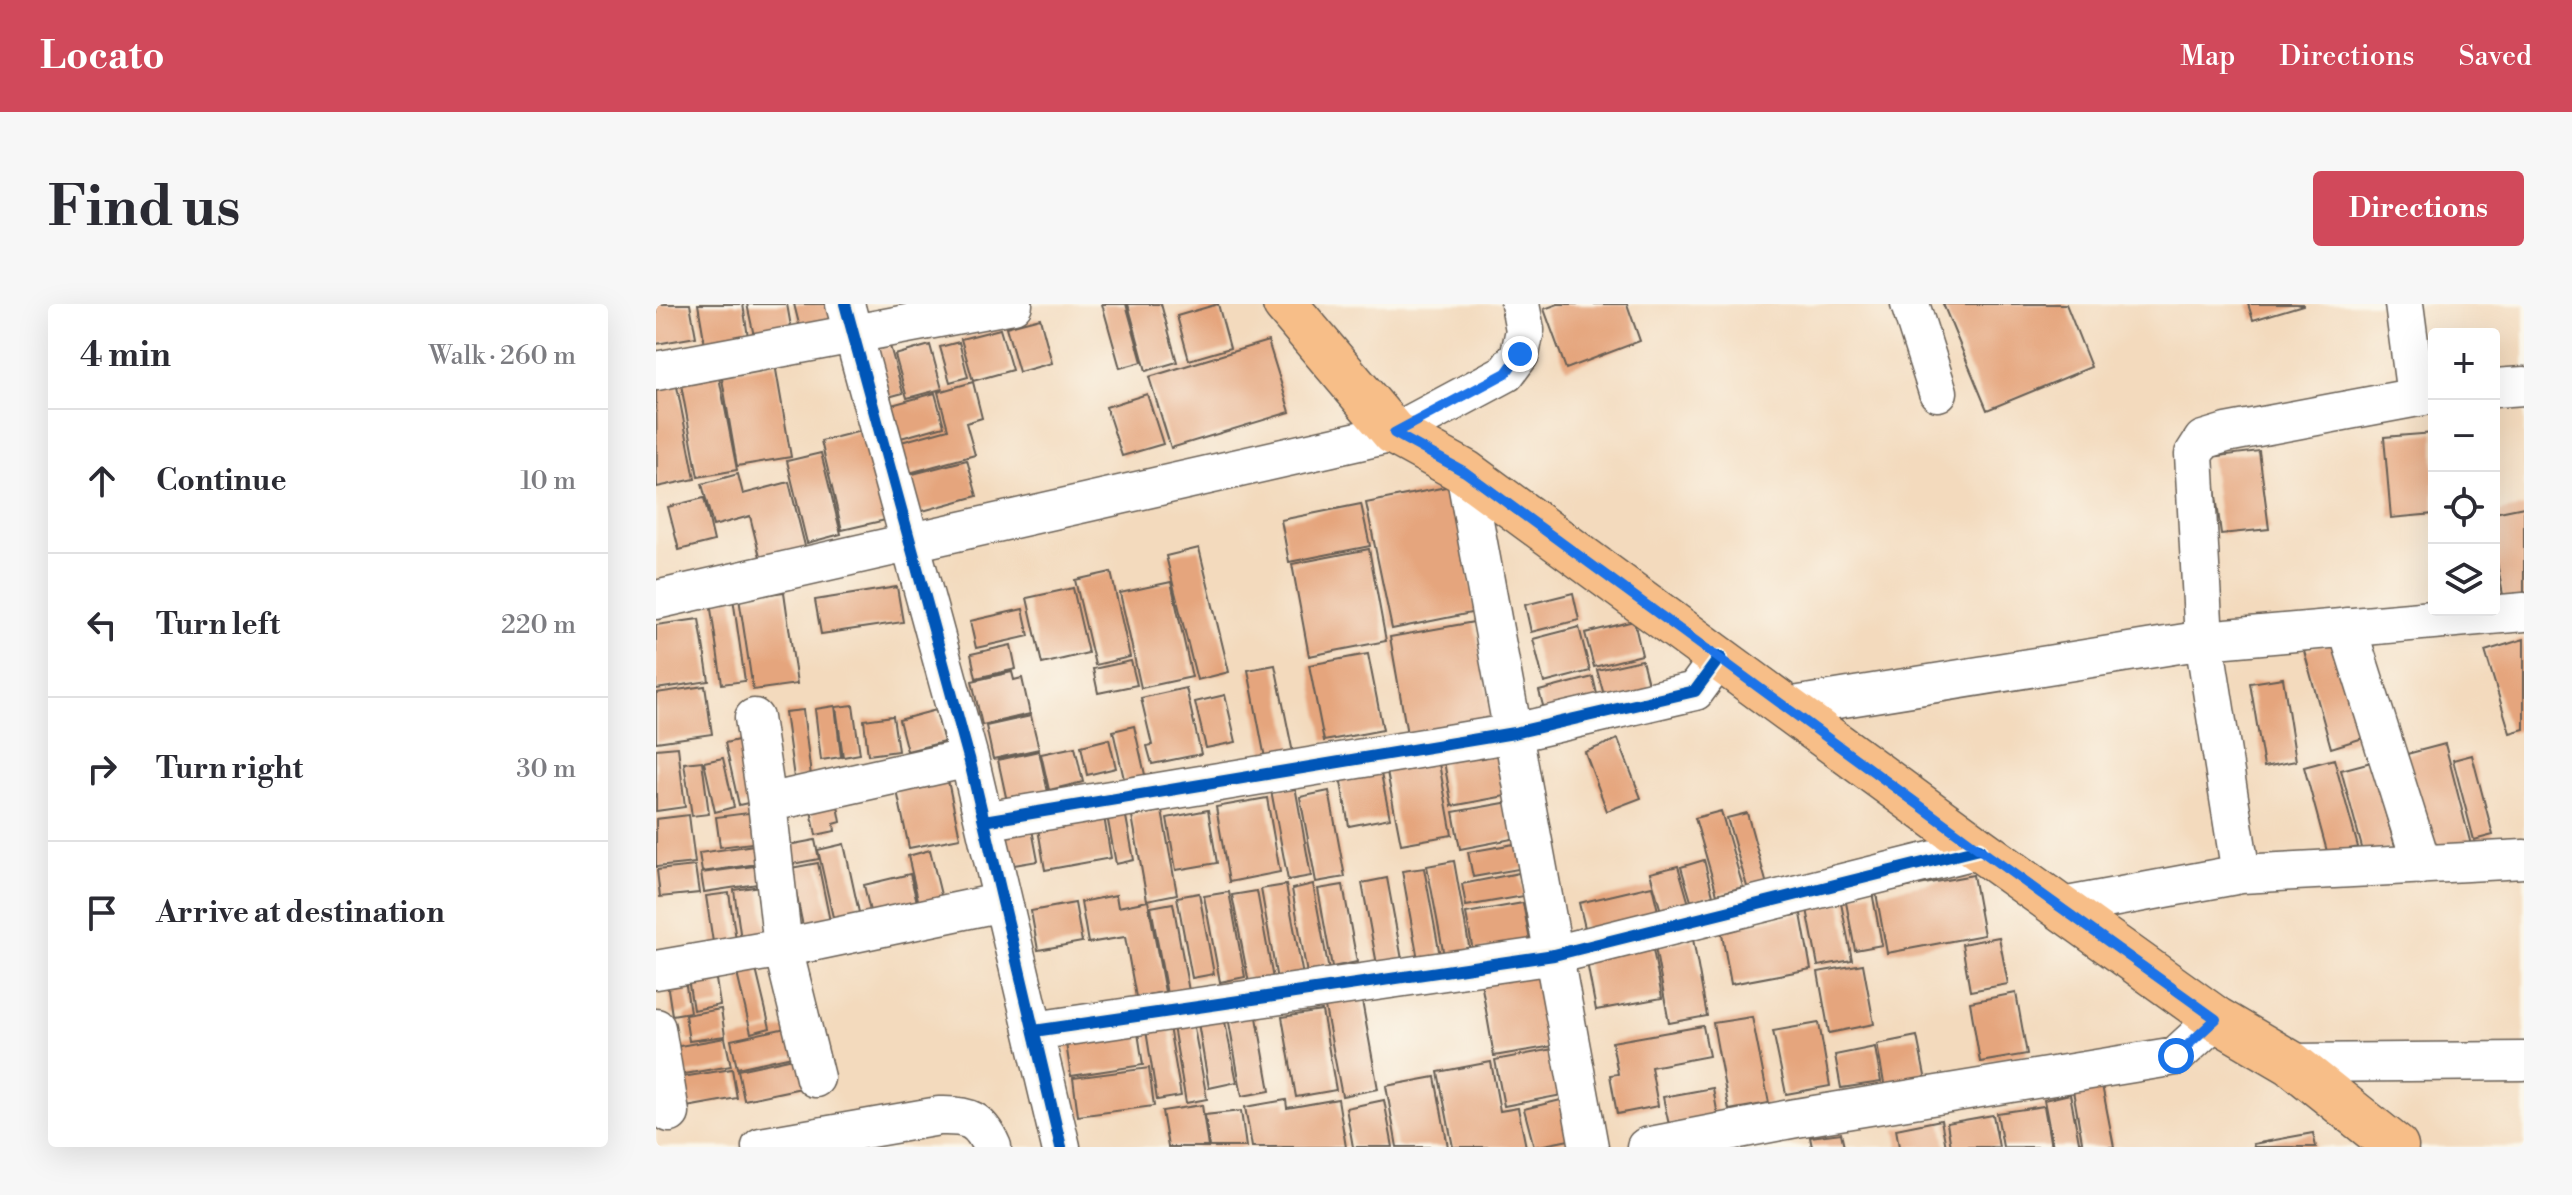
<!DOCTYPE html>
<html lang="en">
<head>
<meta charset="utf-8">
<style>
	:root { --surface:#fff; --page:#f7f7f7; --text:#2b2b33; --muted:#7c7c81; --line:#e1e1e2; --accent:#d1495b }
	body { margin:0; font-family:"Libre Bodoni",serif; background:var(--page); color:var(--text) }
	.controls { position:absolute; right:24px; top:24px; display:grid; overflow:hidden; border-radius:8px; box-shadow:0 8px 32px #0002 }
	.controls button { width:72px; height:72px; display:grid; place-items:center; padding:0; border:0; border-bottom:2px solid var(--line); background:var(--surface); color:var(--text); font:40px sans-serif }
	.stop { position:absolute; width:24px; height:24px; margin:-18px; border:6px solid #1a73e8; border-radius:50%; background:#fff }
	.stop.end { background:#1a73e8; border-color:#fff; box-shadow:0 2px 8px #0008 }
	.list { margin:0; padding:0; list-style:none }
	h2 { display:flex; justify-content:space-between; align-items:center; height:104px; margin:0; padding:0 32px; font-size:34px }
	h2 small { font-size:26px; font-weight:400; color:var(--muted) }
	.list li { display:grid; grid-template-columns:52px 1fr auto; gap:24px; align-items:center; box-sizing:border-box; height:144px; padding:0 32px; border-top:2px solid var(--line) }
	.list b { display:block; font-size:30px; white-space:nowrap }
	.list em { font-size:26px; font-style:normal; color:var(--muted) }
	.icon { flex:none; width:44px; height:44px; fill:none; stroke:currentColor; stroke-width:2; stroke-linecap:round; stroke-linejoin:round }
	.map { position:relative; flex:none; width:1868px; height:843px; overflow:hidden; border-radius:8px }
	header { display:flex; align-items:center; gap:48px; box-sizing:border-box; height:112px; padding:0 40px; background:var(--accent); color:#fff }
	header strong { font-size:38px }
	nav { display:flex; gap:44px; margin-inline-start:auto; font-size:28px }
	.intro { display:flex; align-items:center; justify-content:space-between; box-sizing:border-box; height:192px; padding:0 48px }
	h1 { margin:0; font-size:56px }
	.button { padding:20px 36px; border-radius:8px; background:var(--accent); color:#fff; font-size:28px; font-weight:700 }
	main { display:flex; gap:48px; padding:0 48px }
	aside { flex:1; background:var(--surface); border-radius:8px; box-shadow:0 8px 32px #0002 }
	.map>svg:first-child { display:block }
</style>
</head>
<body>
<header>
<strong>Locato</strong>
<nav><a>Map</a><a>Directions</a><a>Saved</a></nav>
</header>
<div class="intro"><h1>Find us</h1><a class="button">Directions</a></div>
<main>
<aside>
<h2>4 min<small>Walk · 260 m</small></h2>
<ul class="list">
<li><svg class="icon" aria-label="ahead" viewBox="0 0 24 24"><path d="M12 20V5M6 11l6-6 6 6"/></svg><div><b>Continue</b></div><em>10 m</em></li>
<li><svg class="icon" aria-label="left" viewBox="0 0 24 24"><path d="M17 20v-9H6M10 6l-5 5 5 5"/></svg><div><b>Turn left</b></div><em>220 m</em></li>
<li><svg class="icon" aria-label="right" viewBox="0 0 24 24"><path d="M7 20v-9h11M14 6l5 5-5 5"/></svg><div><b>Turn right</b></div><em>30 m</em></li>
<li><svg class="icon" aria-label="arrive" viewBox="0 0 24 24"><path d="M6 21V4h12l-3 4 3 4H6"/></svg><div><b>Arrive at destination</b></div></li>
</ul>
</aside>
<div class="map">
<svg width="1868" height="843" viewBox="0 0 1868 843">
	<rect width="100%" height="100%" fill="#fbf7ec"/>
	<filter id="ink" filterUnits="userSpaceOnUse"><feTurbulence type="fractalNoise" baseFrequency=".0125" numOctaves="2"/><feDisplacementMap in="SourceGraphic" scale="16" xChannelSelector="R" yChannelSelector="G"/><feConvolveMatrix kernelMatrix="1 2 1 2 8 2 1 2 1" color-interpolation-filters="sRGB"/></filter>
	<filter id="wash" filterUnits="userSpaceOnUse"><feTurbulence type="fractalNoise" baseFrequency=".006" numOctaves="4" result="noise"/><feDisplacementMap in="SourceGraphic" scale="32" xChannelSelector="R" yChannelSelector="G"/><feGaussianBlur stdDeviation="1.8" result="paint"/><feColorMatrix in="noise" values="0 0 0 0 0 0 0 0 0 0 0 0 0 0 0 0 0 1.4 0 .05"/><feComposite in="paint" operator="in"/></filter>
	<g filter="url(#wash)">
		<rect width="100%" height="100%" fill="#f3dabd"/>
		<g id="blocks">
			<!-- building -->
			<path fill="#e5a57d" d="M0,0h34l6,33 -40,7z
				M42,0h45l7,46 -43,7z
				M91,0h40l6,34 -37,7z
				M138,0h44l3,14 -41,10z
				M446,0h24l16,58 -22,6z
				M472,0h33l16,58 -31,9z
				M562,0l12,44 -41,12 -12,-44z
				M902,0h69l13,37 -74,28 -22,-60z
				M1287,0h123l25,63 -104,43z
				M1592,0h55v1l-50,15z
				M384,14l12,45 -33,9 -13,-45z
				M344,25l12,41 -39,11 -12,-42z
				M612,37l22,71 -119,36 -22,-71z
				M303,38l9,35 -18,5 -10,-35z
				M274,41l12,44 -35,9 -12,-43z
				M234,42l13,47 -22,6 -14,-47z
				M119,60l16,93 -54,9 -16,-93z
				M18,67l21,108 -38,8 -1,-112z
				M62,68l19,98 -39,7 -18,-98z
				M317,78l9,36 -16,5 9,32 -73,20 -8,-31 54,-15 -10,-37z
				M279,89l9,33 -54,15 -9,-33z
				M491,90l16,50 -41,12 -16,-49z
				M213,125l21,90 -48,11 -21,-89z
				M1778,129v81l-43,4 -7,-81z
				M1603,147l10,78 -48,5 -10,-77z
				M165,149l20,81 -34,9 -20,-82z
				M311,156l10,36 -58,16 -10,-37z
				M82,170l5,20 46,-12 17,68 -45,11 -11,-45 -37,10 -11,-42z
				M795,182l25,126 -84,17 -26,-126z
				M48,194l10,43 -35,9 -11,-43z
				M705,200l9,42 -81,16 -8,-42z
				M1868,203v95l-19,4 -11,-60v-33z
				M543,244l30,124 -32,8 -31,-124z
				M713,245l17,92 -77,15 -17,-92z
				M455,268l19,85 -35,8 -20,-85z
				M515,278l21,95 -51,11 -21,-95z
				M241,283l6,35 -82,12 -6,-34z
				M417,284l15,65 -46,11 -15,-66z
				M128,288l13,92 -44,6 -14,-92z
				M917,289l6,27 -48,12 -6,-27z
				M77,294l12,83 -23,3 -12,-82z
				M367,305l6,27 -53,12 -6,-27z
				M43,315l10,62 -53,8v-64z
				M978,317l8,34 -48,12 -9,-34z
				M818,318l19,97 -86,15 -17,-97z
				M923,323l11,44 -46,12 -11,-44z
				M1868,335v90l-14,4 -25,-82z
				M1680,338l27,96 -32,10 -27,-97z
				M355,341l5,24 -40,9 -5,-24z
				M712,350l15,76 -59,11 -15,-76z
				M986,356l8,32 -44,10 -9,-32z
				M475,357l6,24 -39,8 -5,-24z
				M619,361l18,88 -28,5 -17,-88z
				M356,368l2,8 8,-2 8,36 -48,11 -10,-44z
				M937,373l7,30 -53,13 -8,-29z
				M1627,374l13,83 -32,6 -14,-84z
				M49,382l7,48 -56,8v-49z
				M530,384l15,66 -49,10 -5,-18 5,-1 -11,-47z
				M569,391l11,47 -30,6 -11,-46z
				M197,401l7,49 -17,3 -7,-50z
				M179,402l6,51 -20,3 -6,-51z
				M147,406l8,66 -17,2 -9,-66z
				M280,406l8,32 -37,9 -8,-31z
				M237,412l5,35 -30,4 -4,-35z
				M375,412l8,33 -46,10 -7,-33z
				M478,422l14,62 -21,4 -14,-61z
				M91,434l14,62 -22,5 -14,-62z
				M453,435l7,29 -29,7 -6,-29z
				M962,435l23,59 -34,13 -22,-59z
				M851,440l9,50 -64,12 -9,-50z
				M1789,440l26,101 -37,10 -27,-101z
				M22,443l7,60 -29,4v-62z
				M419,443l8,35 -34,8 -8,-36z
				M383,447l10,46 -41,9 -10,-46z
				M1816,451l21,80 -19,5 -21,-80z
				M67,454l11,49 -19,5 -11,-50z
				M782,454l14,77 -51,9 -15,-77z
				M722,455l12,59 -41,8 -11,-60z
				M1678,455l24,88 -30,8 -24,-88z
				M46,457l7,53 -17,2 -8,-53z
				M1715,458l24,84 -31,9 -23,-85z
				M291,472l13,62 -51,10 -13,-62z
				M639,482l16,90 -23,4 -17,-90z
				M673,487l16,86 -29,5 -16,-85z
				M180,491l5,27 -7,2 1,7 -19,4 -7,-34z
				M611,494l13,74 -51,10 -13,-75z
				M854,498l7,36 -57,11 -7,-37z
				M468,502l10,54 -18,4 -10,-54z
				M552,506l9,53 -41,7 -9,-52z
				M447,507l8,47 -66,12 -8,-47z
				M506,507l15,83 -30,6 -15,-84z
				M1065,507l22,76 -26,7 -22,-76z
				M100,508l4,30 -40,5 -4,-30z
				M1091,509l20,72 -19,5 -21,-72z
				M33,511l6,48 -39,4v-48z
				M375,520l7,37 -30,5 -7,-37z
				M159,536l4,19 -32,6 -4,-19z
				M864,539l4,25 -51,9 -5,-25z
				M105,540l3,19 -62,9 -3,-19z
				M188,540l16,73 -26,5 -16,-72z
				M274,546l13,53 -23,5 -12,-52z
				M1048,556l9,35 -22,6 -10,-34z
				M798,557l16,90 -26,5 -17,-90z
				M162,559l13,63 -27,5 -13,-63z
				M106,561l2,18 -60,9 -3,-19z
				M39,562l4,27 -39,4 -3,-27z
				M1022,562l13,45 -28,7 -13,-45z
				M768,564l17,93 -22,4 -17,-94z
				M863,569l5,23 -58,10 -4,-22z
				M254,570l10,40 -47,11 -9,-40z
				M1317,571l11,60 -97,18 -11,-60z
				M731,574l16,87 -25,5 -16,-87z
				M657,580l16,87 -22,3 -15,-85z
				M630,581l17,91 -26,4 -16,-91z
				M687,581l14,77 -25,5 -14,-78z
				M104,582l8,57 -26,4 -8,-57z
				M996,582l7,29 -73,17 -7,-29z
				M601,587l16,88 -24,4 -17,-88z
				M573,588l16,85 -25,5 -16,-86z
				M1216,588l10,53 -27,5 -10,-53z
				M73,589l8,53 -23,3 -8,-53z
				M543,589l15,81 -22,4 -15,-81z
				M460,591l2,12 30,-6 17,91 -29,5 -11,-60 -37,6 -7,-41z
				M419,599l7,39 -44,8 -7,-39z
				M517,599l16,88 -22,3 -16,-87z
				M867,599l7,38 -57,10 -7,-38z
				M1185,599l11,57 -34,6 -11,-57z
				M1145,610l10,55 -80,15 -10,-55z
				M1343,633l9,47 -38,7 -8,-47z
				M1037,635l14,77 -38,7 -14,-76z
				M996,640l10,54 -66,12 -10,-53z
				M98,657l16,67 -19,5 -16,-68z
				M1207,660l11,60 -45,9 -11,-61z
				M882,662l15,80 -59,10 -14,-80z
				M58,663l6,38 -27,5 -6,-38z
				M28,669l6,39 -18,3 -6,-39z
				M704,686l18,99 -36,7 -19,-99z
				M1360,689l11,61 -47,8 -10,-60z
				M599,702l15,85 -28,5 -15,-85z
				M65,705l4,27 -36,5 -4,-26z
				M666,707l14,79 -40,7 -14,-80z
				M567,708l14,70 -28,6 -12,-71z
				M1096,713l17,86 -40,7 -16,-87z
				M512,717l13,75 -24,4 -12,-76z
				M537,718l14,77 -21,4 -13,-77z
				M1163,719l11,63 -44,8 -13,-63z
				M139,722l6,28 -64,14 -6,-28z
				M481,722l6,39 -72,11 -6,-39z
				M1047,722l6,30 -58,11 7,39 -41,8 -7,-39 8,-1 -6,-32z
				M1261,732l9,45 -41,8 -8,-45z
				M69,734l6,28 -52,9 -5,-28z
				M1219,743l6,35 -40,6 -6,-33z
				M897,745l9,46 -58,11 -9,-46z
				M142,753l8,30 -62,13 -6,-30z
				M835,758l9,49 18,-3 8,39h-73l-15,-75z
				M493,764l5,38 -76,10 -5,-38z
				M76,765l5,29 -56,10 -5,-30z
				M779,773l13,70h-51l-11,-61z
				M1445,776l13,67h-31l-11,-62z
				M1057,784l5,28 -49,9 -6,-28z
				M1414,790l10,53h-27l-9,-47z
				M682,795l8,48h-94l-7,-40 41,-7 1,8z
				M909,795l9,40 -40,8 -10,-38z
				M728,796l9,47h-40l-7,-39z
				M546,801l6,42h-40l-6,-36z
				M1388,802l7,41h-48l-6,-34z
				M585,807l5,36h-37l-4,-32z
				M1337,811l6,32h-48l-4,-24z
				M1285,816l5,27h-47l-3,-18z
				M1185,829l3,14h-32l-2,-10z
				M1657,829l3,14h-62l-1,-3z"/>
		</g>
	</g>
	<g filter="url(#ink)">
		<use href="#blocks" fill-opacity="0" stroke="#675e54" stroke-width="2"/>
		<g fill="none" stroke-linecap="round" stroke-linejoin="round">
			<defs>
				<path id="minor" d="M189,0l124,454 92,389
					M1254,0l28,88
					M1748,0l12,92
					M0,67l357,-67
					M1838,84l30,-2
					M809,168l124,675
					M0,296l738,-167 112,-60 14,-19 5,-24 -5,-26
					M1691,323l75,238
					M1131,403l417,-67 320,-28
					M98,414l13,85 16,145 32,130
					M111,499l202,-45
					M328,517l530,-88 181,-42 25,-34
					M1585,570l-37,-234 -10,-186 9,-14 23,-7 208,-39
					M1406,603l179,-33 283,-15
					M0,666l127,-22 220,-46
					M0,724l14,85
					M378,727l520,-76 425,-106
					M1635,759l233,-2
					M105,843l178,-31c29,-1 41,3 53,31
					M990,843l150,-29 380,-62 40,-37"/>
				<path id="major" d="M629,0l109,129 71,39 514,377 237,170 75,44 105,84"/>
			</defs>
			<!-- minor casing -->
			<use href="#minor" stroke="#675e54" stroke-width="41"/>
			<!-- major casing -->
			<use href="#major" stroke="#675e54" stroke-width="47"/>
			<!-- minor -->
			<use href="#minor" stroke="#fff" stroke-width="38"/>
			<!-- major -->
			<use href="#major" stroke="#f7be88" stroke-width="44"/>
			<defs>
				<path id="cycleway" d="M189,0l124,454 92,389
					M328,517l530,-88 181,-42 25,-34
					M378,727l520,-76 425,-106"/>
			</defs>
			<!-- cycleway casing -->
			<use href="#cycleway" stroke="#fbf7ec" stroke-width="17"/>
			<!-- cycleway -->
			<use href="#cycleway" stroke="#0057b8" stroke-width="12"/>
		</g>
	</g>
	<g fill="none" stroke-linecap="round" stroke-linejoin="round" filter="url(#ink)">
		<!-- route -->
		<path stroke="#1a73e8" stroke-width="10" d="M864,50l-14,19 -112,60 71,39 514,377 237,170 -40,37"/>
	</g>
</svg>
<div class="controls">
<button>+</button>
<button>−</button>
<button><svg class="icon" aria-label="locate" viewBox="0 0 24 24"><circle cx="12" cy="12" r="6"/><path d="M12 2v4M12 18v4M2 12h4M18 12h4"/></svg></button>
<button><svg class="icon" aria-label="layers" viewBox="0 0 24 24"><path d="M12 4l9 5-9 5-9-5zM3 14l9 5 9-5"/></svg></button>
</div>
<div class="stop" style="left:1520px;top:752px"></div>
<div class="stop end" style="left:864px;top:50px"></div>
</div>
</main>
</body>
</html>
